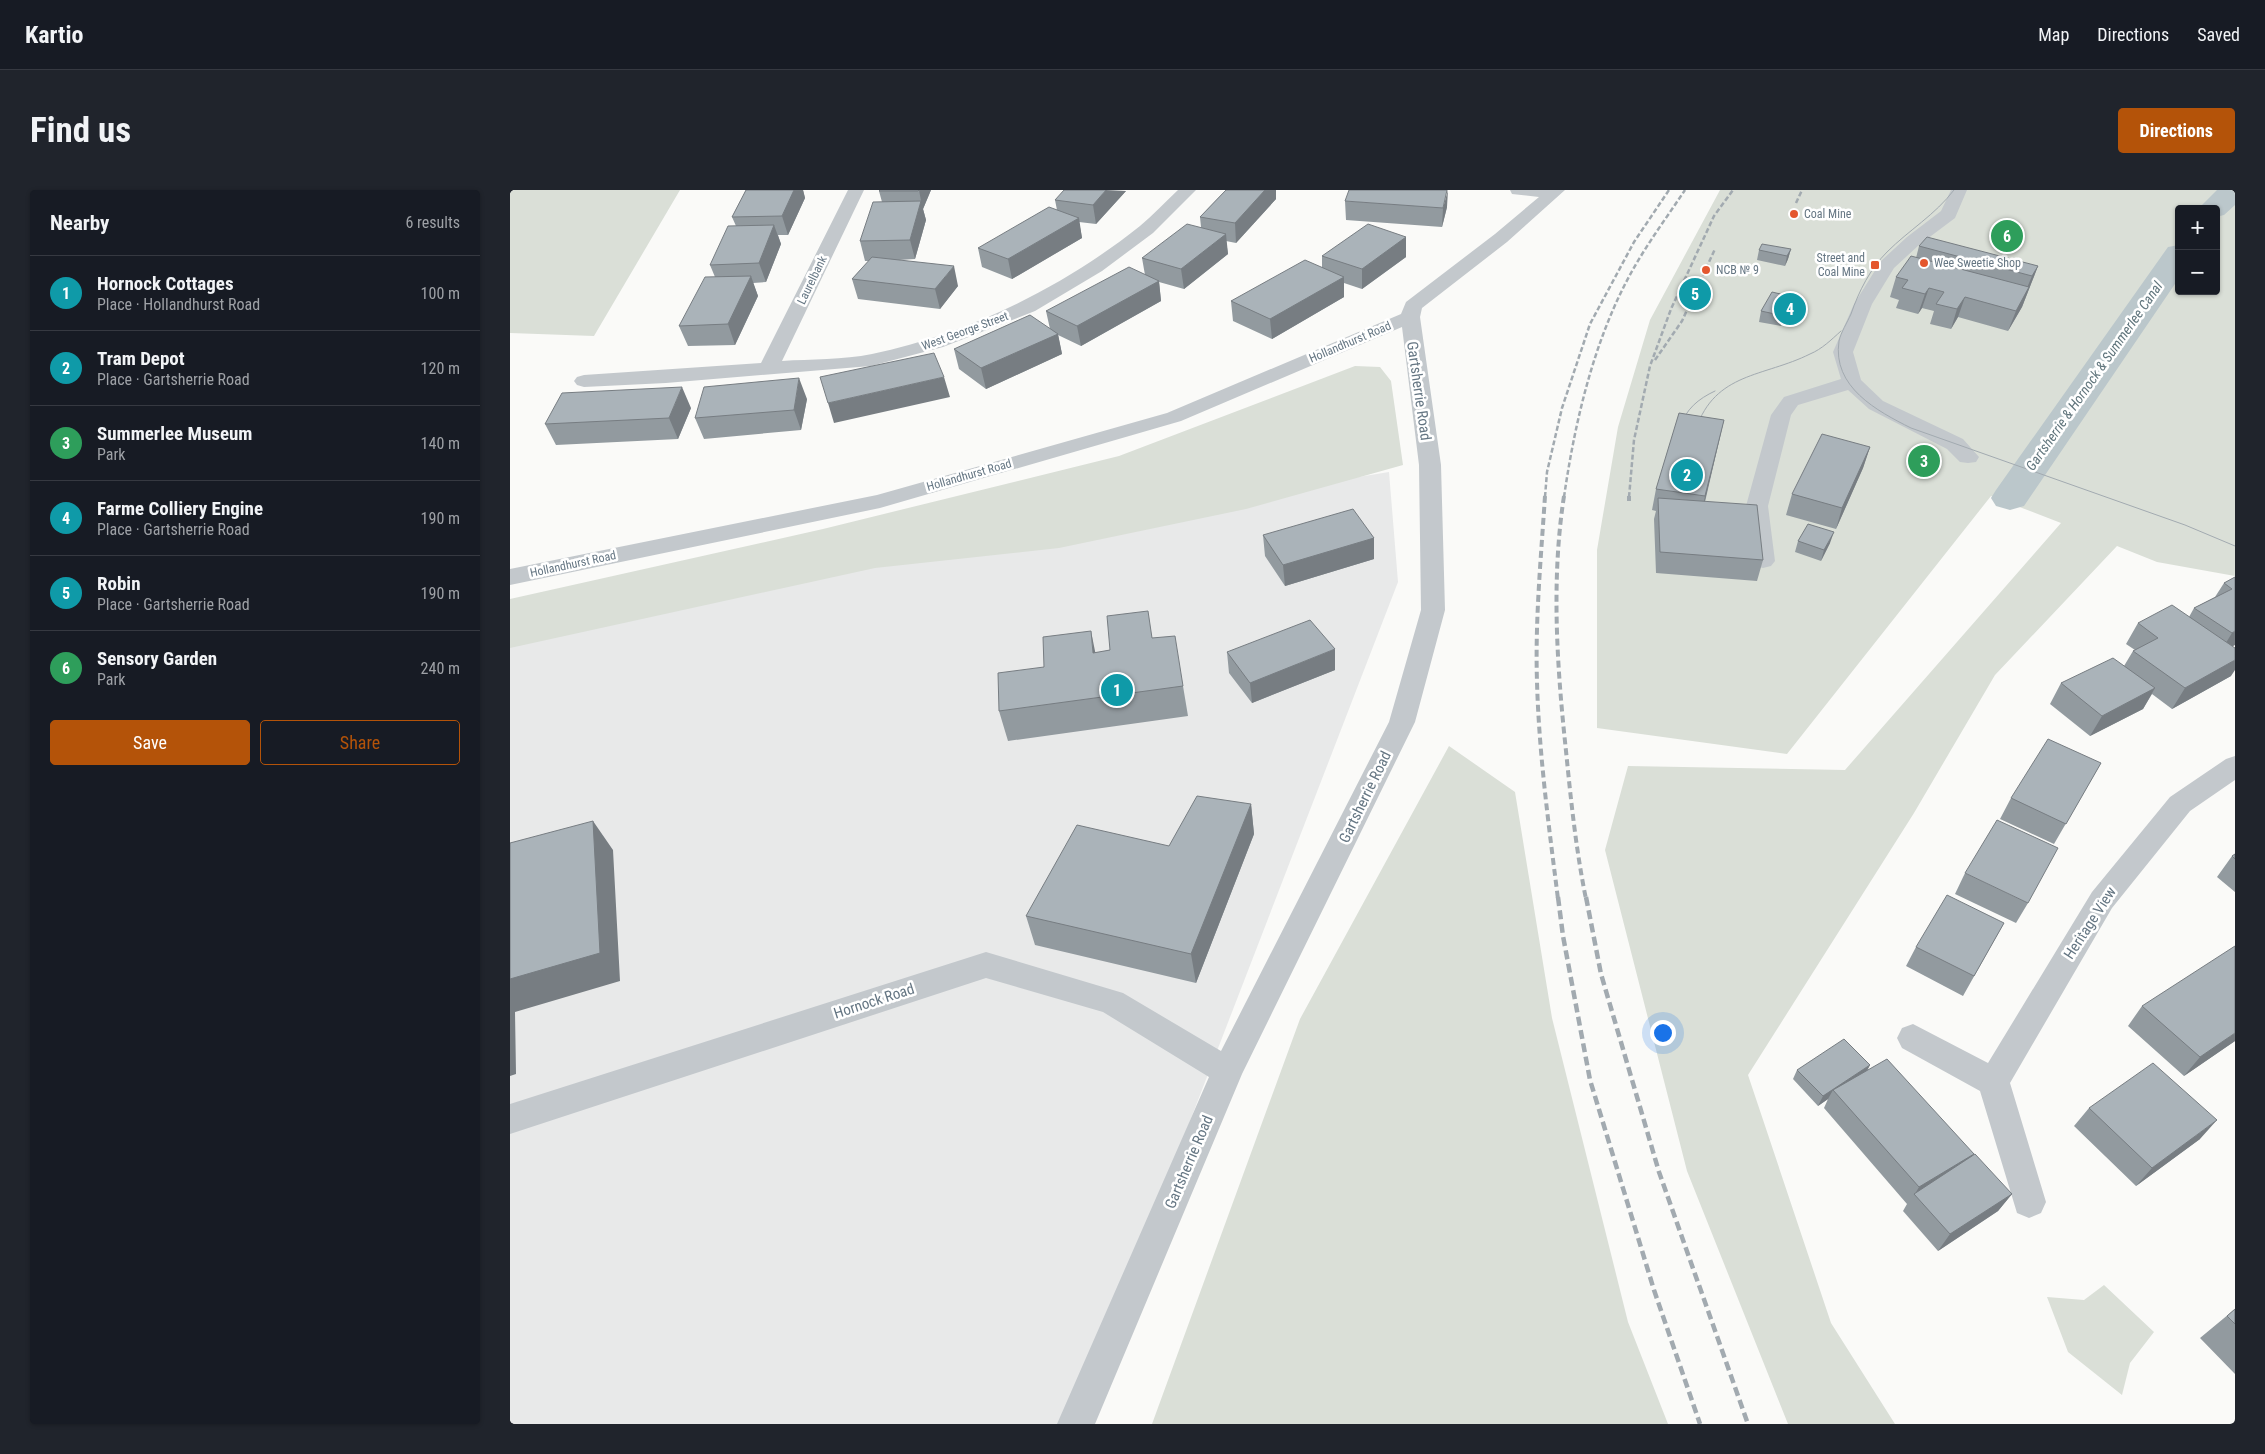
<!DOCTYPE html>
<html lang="en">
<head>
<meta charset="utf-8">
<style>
	:root { --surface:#171b24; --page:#20242c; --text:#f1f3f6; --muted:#9ea1a6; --line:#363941; --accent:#b45309 }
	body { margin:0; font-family:"Roboto Condensed",sans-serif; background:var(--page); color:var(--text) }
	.controls { position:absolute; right:15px; top:15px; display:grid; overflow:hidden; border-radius:5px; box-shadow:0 1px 4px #0004 }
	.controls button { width:45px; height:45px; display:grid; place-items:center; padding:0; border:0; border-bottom:1px solid var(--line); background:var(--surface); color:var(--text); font:25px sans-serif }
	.you { position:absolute; left:1152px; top:842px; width:18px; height:18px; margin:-12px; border:4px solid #fff; border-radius:50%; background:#1a73e8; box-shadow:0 0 0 8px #1a73e833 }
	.badge { display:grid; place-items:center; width:32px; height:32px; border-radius:50%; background:var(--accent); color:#fff; font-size:16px; font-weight:700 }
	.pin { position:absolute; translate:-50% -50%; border:2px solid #fff; box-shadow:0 1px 5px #0006 }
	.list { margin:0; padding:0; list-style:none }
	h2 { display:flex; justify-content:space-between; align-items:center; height:65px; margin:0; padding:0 20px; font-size:21px }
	h2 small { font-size:16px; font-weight:400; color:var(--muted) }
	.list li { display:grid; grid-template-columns:32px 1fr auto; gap:15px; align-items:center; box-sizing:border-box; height:75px; padding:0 20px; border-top:1px solid var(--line) }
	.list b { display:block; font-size:19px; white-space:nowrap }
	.list p { margin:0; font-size:16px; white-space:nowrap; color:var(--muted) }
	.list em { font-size:16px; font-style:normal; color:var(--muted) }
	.actions { display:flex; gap:10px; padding:15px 20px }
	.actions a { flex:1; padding:11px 0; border:1px solid var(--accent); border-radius:5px; text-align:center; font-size:18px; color:var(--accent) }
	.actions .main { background:var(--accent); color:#fff }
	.map { position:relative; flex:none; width:1725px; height:1234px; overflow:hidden; border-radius:5px }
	header { display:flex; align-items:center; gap:30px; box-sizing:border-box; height:70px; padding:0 25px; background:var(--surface); border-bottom:1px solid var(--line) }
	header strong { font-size:24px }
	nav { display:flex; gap:28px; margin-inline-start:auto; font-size:18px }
	.intro { display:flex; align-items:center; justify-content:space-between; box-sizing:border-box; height:120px; padding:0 30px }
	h1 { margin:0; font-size:35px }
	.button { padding:12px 22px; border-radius:5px; background:var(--accent); color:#fff; font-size:18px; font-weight:700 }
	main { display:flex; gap:30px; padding:0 30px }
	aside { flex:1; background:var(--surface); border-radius:5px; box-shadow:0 1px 4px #0004 }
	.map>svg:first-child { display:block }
</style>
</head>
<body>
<header>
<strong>Kartio</strong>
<nav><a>Map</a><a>Directions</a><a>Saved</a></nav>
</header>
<div class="intro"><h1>Find us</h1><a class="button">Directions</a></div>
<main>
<aside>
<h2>Nearby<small>6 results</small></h2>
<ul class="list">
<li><span class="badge" style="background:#0f9aa8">1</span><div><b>Hornock Cottages</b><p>Place · Hollandhurst Road</p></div><em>100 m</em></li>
<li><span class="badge" style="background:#0f9aa8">2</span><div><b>Tram Depot</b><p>Place · Gartsherrie Road</p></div><em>120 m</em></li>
<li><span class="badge" style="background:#2e9e5b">3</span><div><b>Summerlee Museum</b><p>Park</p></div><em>140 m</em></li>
<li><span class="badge" style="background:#0f9aa8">4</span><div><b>Farme Colliery Engine</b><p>Place · Gartsherrie Road</p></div><em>190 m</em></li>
<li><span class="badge" style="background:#0f9aa8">5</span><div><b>Robin</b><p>Place · Gartsherrie Road</p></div><em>190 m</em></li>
<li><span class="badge" style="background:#2e9e5b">6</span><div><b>Sensory Garden</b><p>Park</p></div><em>240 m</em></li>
</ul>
<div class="actions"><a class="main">Save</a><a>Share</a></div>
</aside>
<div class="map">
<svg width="1725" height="1234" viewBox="0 0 1725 1234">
	<rect width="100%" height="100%" fill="#fafaf8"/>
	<!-- built -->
	<path fill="#e8e9e9" d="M879,282l9,110 -325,842h-563v-791l386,-80z"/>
	<!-- green -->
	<path fill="#dadfd7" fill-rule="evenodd" d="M0,0h170l-86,146 -84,-3z
		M1210,0h515v386l-78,-14 -40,-16 -122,129 -81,138 -166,262 83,248 64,101h-107l-101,-253 -82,-321 23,-84 217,4 216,-247 -70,-27 -204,258 -190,-26v-178l21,-123 32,-107zM1669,19h37v82h-37z
		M845,176l25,1 11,14 12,84 -157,44 -187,39 -184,20 -365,80v-49l313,-70 296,-73z
		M939,556l66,46 37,226 76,304 40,102h-516l148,-405z
		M1594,1095l50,47 -24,31 -8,32 -54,-43 -21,-55 37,3z"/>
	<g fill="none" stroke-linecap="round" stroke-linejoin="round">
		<!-- canal -->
		<path fill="#bbc7cb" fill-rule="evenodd" d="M1707,0h18v15l-11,10 -8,2v-8h-18z
			M1669,55v33l-155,228 -14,4 -14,-4 -5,-8 5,-8 172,-243z"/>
		<!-- minor -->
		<path fill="#c3c8cc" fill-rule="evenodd" d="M338,0h16l-82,171c29,-2 61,-1 90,-7 98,-21 190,-66 268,-128 13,-11 25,-24 38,-36h18l-43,43 -51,38 -67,40 -92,36 -72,19 -205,17 -82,4 -7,-2 -3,-4 3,-4 7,-2 177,-12z
			M1000,0h55l-58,52 -85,66 -2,9 21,148 4,145 -30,112 -173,352 -147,350h-38l152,-347 -106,-65 -117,-34 -476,156v-30l476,-152 137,41 98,58 168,-329 32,-112 -2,-145 -17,-138 -221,94 -301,87 -370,77v-16l367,-74 290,-82 234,-99 5,-12 89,-68 44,-37 -27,-3z
			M1441,0h16l-12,28 -36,27 -25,23 -22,36 -19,48 8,28 22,21 80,38 16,18 -3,5 -8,1 -8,-1 -13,-13 -78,-40 -21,-19 -50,15 -7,10 -23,91 7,55 -4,5 -8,2 -8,-2 -4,-5 -5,-55 25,-91 13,-18 57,-18 -8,-27 21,-48 27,-43 26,-24 34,-26z
			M1725,566v24l-45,31 -78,97 -102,175 36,119 -5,11 -12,5 -12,-5 -37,-122 -78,-43 -5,-10 5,-10 11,-4 75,39 104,-171 78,-95 56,-38z"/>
		<!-- tram -->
		<path stroke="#a2aab0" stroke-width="1" d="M1444,0c-19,25 -45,40 -67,62 -17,17 -28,39 -36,62 -4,9 -10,18 -12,27 -7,46 38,70 72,87l274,97 50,21
			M1170,237c6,-18 18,-28 35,-36
			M1186,239c19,-57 68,-52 114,-75 12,-5 21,-14 31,-23"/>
		<!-- rail-far2 -->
		<path stroke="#a2aab0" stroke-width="2.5" stroke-dasharray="5 2.5" stroke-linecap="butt" d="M1286,13l6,-13
			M1145,170l27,-39 33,-72
			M1035,307l2,-25 15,-64 28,-84 44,-82 35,-52
			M1054,307c11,-76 30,-157 67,-224 16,-29 36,-56 54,-83
			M1119,307l5,-57 16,-74 21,-57 43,-93 19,-26"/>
		<!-- rail-far1 -->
		<path stroke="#a2aab0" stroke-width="4" stroke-dasharray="7 4" stroke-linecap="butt" d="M1035,306c-4,62 -10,124 -8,186 2,73 12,145 21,217
			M1054,306c-13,84 -7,171 2,255 5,50 10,99 20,148
			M1119,311v-5"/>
		<!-- rail -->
		<path stroke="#a2aab0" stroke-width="4.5" stroke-dasharray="9 4.5" stroke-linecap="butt" d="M1048,707l5,39 27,144 64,210 46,134
			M1076,707l15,77 58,198 89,252"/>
	</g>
	<!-- wall -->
	<path fill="#929a9f" d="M236,0h57l2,8 -17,37h-10l3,9 -15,38 -13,1 5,13 -23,49 -47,1 -9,-20 36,-49 -5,-12 26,-39 -4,-9z
		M421,0l-8,19 3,11 -11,39 -16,1 59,26 -18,23 -82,-10 -6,-20 17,-18h-4l-5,-20 22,-39 -3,-11z
		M716,0h50v9l-40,44 -10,-2 2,13 -44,35 -25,-7 2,19 -80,45 -23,-11 4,19 -76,35 -27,-20 -5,-20 96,-20 -4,-18 99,-36 -3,-17 59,-31 -1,-10z
		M616,1l-30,33 -17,-2 3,16 -70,41 -30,-12 -4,-19 79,-38 -2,-10z
		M835,11l102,6 -5,20 -96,-7z
		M896,47v20l-44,32 -18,-6v14l-72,42 -39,-18 -2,-20 91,-34v-11z
		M1409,56l119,20 -16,41 -14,24 -50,-14 -7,12 -21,-5 4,-13 -12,-3 -4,6 -22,-6 3,-8 -9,-3 6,-20 20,-19z
		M1281,59l-3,10 -3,7 -28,-6 2,-10z
		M1281,117l-10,19 -22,-4 2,-11z
		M297,209l-6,31 -97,9 -9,-21z
		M181,218l-13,31 -122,6 -11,-21z
		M1214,230l-19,82 58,58 -6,21 -101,-8 -2,-54 2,-8 -4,-1 4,-21z
		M1360,257l-7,21 -27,61 -50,-14 6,-21z
		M753,345l111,3v21l-89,27 -20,-30z
		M1288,351l32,2 -9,18 -26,-9z
		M1725,387l-4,99 -59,33 -20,-15 -9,15 -53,27 -40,-32 11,-21 63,-17 9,-15 2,-1 -9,-6 12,-21 51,-6 5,-9 21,-11 9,-14z
		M642,448l31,48 5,30 -180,25 -9,-30 45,-44 51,-14 15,-3z
		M717,462l108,18 -83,33 -23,-30z
		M1591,573l-47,81 -54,-25 11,-21z
		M741,614l3,30 -58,149 -161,-38 -9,-29 143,-70z
		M1725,664v38l-18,-15 15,-21z
		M1455,683l63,30 -12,20 -61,-29z
		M1494,733l-41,73 -57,-30 10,-19z
		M1632,816l93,35 -51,35 -56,-50z
		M1360,875l-3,5 105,87 40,37 -14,17 -60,40 -35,-40 4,-7 -83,-96 4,-9 -10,7 -25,-27 4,-9z
		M1579,918l111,31 -64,47 -62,-60z
		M1725,1119v65l-35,-36z"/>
	<!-- shaded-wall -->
	<path fill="#777d82" d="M284,0h9l2,8 -17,37 -6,-19z
		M409,0h12l-8,19 3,11 -11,39 -5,-19 11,-39z
		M596,0l20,1 -30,33 -3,-19z
		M755,0h11v9l-40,44 -1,-20z
		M938,0l-1,17 -5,20 1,-19z
		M569,28l3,20 -70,41 -4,-20z
		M264,35l7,19 -15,38 -7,-19z
		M716,44l2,20 -44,35 -3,-20z
		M896,47v20l-44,32v-20z
		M1281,59l-3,10 -3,7 2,-10z
		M444,76l4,20 -18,23 -5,-20z
		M1528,76l-16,41 -14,24 8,-20 8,-16 8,-19z
		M241,86l7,20 -23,49 -7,-21z
		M834,87v20l-72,42 -2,-20z
		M649,91l2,20 -80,45 -4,-20z
		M1419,98l-7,20 -4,6 7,-20z
		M1283,107l-2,10 -10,19 3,-10z
		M1455,107l-7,20 -7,12 6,-20z
		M548,144l4,20 -76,35 -5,-21z
		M434,187l6,20 -116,26 -6,-20z
		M289,188l8,21 -6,31 -7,-20z
		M172,197l9,21 -13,31 -9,-21z
		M1214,230l-5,21 -18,76 4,-21z
		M1360,257l-7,21 -27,61 6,-21z
		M1324,342l-4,11 -9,18 3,-11z
		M864,348v21l-89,27 -2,-21z
		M581,441l6,30 -4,-8z
		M1725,441v14l-16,9 13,-21z
		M825,459v21l-83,33 -2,-20z
		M1725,470v10l-4,6 -59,33 13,-21z
		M1645,498l-12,21 -53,27 12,-20z
		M741,614l3,30 -58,149 -5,-29z
		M83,631l20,29 7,131 -105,31 1,62 -6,2v-97z
		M1725,843v8l-51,35 16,-19z
		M1360,875l-5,10 -32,15 -5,9 -10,7 5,-10z
		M1707,930l-17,19 -64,47 16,-18z
		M1464,964l-12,17 -47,23 4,-7z
		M1502,1004l-14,17 -60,40 12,-17z"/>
	<!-- building -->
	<path fill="#aab3b9" stroke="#777d82" d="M236,0h48l-12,26 -50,1z
		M370,0h39l-1,1h-39z
		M554,0h42l-13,15 -38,-5z
		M716,0h39l-30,33 -35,-6z
		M839,0h98l-4,18 -98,-7z
		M411,11l-11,39 -50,1 13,-39z
		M539,17l30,11 -71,41 -30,-11z
		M677,34l39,10 -45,35 -39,-11z
		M858,34l38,13 -44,32 -40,-13z
		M264,35l-15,38 -49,2 18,-39z
		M1417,47l111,29 -6,10 -113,-30z
		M1252,54l29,5 -4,7 -28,-6z
		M1401,66l118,31 -13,24 -51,-14 -8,12 -21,-5 8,-12 -15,-4 -4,6 -23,-6 6,-8 -12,-3z
		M362,67l82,9 -19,23 -83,-10z
		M795,70l39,17 -74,42 -39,-18z
		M619,77l30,14 -82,45 -31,-15z
		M241,86l-23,48 -49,2 26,-49z
		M1262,102l21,5 -9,19 -23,-5z
		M520,125l28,19 -77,34 -27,-19z
		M424,163l10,24 -116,26 -8,-26z
		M289,188l-5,32 -99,8 9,-31z
		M172,197l-13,31 -124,6 17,-31z
		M1169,223l45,7 -19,76 -49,-7z
		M1312,244l48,13 -28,61 -50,-14z
		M1148,308l99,7 6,55 -103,-8z
		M843,319l21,29 -91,27 -20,-30z
		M1298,334l26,8 -10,18 -26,-9z
		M1725,387v54l-3,2 -38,-25 38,-19 -8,-6z
		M1662,415l63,43v12l-50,28 -52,-37 25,-13 -20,-15z
		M638,421l4,27 23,-2 8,50 -184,25 -1,-38 46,-6 -1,-30 48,-6 2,22 17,-3 -3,-34z
		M800,430l25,29 -85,34 -23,-31z
		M1603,468l42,30 -53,28 -41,-33z
		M1538,549l53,24 -35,61 -55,-26z
		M687,606l54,8 -60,150 -165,-38 51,-91 92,21z
		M1487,630l61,28 -30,55 -63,-30z
		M83,631l7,132 -90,26v-136z
		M1725,664v5l-3,-3z
		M1437,705l57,28 -30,53 -58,-29z
		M1725,756v87l-35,24 -58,-51z
		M1334,849l26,26 -47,31 -26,-26z
		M1377,869l87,95 -55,33 -86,-97z
		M1643,873l64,57 -65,48 -63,-60z
		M1465,964l37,40 -62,40 -36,-40z
		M1725,1119v15l-8,-8z"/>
	<!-- markers -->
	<g fill="#e4572e" stroke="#fff" stroke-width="2">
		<circle cx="1284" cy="24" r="5"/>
		<circle cx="1414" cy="73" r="5"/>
		<rect x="1360" y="70" width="10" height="10" rx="2.5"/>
		<circle cx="1196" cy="80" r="5"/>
	</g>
	<g text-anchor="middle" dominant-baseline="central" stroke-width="5" stroke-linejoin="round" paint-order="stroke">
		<!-- far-poi labels -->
		<g font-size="12" fill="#657683" stroke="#fff" text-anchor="start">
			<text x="1294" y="24">Coal Mine</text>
			<text x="1355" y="68" text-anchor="end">Street and<tspan x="1355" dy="14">Coal Mine</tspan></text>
			<text x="1424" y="73">Wee Sweetie Shop</text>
			<text x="1206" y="80">NCB № 9</text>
		</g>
		<!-- far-street labels -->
		<g font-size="12" fill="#657683" stroke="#fff">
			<text transform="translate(302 90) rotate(-64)">Laurelbank</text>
			<text transform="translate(455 141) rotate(-20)">West George Street</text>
			<text transform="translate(840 152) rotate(-23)">Hollandhurst Road</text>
			<text transform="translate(459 285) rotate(-16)">Hollandhurst Road</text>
			<text transform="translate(63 374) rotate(-12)">Hollandhurst Road</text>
		</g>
		<!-- far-water labels -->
		<g font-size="14" font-style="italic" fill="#60757c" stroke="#fff">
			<text transform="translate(1584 186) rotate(-55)">Gartsherrie &amp; Hornock &amp; Summerlee Canal</text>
		</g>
		<!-- street labels -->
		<g font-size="15" fill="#657683" stroke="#fff">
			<text transform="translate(909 201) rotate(82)">Gartsherrie Road</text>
			<text transform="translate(855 607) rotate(-64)">Gartsherrie Road</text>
			<text transform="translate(1580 733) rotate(-57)">Heritage View</text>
			<text transform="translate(364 811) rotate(-18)">Hornock Road</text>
			<text transform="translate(679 972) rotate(-67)">Gartsherrie Road</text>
		</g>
	</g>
</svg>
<div class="controls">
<button>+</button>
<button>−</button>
</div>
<div class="you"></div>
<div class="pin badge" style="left:607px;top:500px;background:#0f9aa8">1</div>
<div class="pin badge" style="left:1177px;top:285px;background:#0f9aa8">2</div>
<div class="pin badge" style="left:1414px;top:271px;background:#2e9e5b">3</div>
<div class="pin badge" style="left:1280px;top:119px;background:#0f9aa8">4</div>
<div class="pin badge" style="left:1185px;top:104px;background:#0f9aa8">5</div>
<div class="pin badge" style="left:1497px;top:46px;background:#2e9e5b">6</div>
</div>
</main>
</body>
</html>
